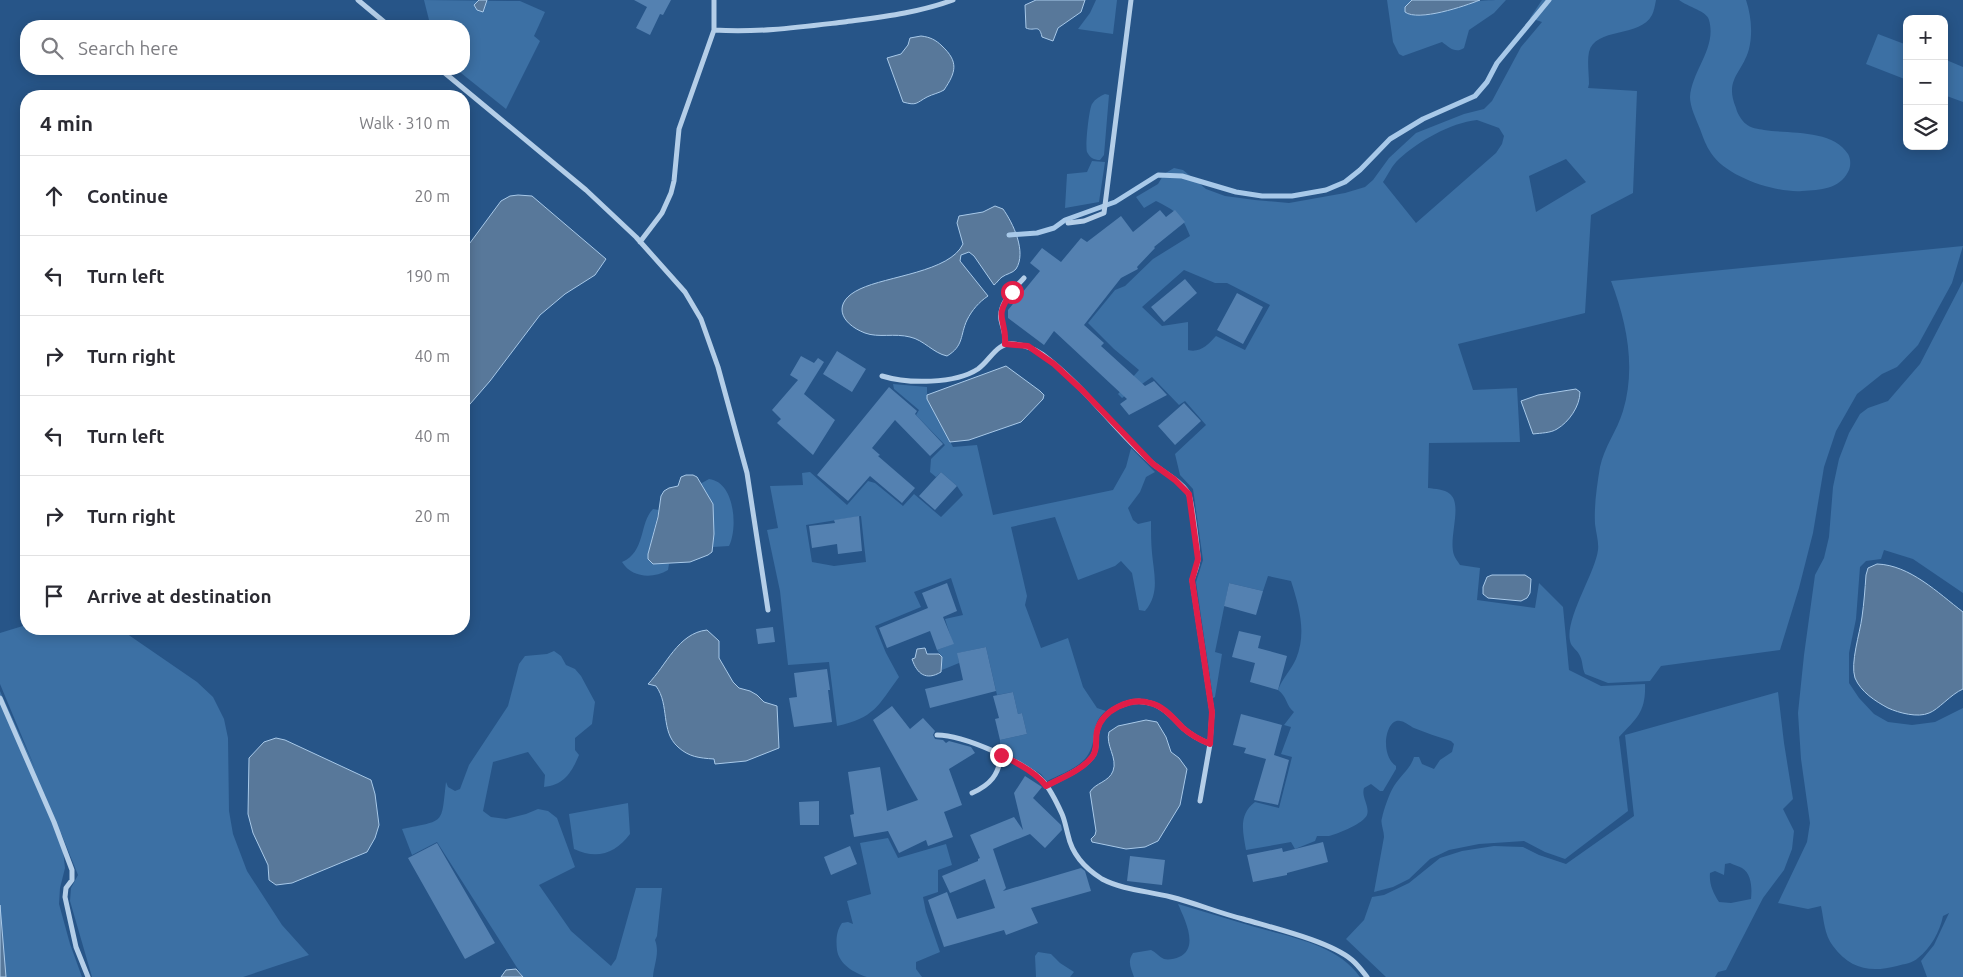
<!DOCTYPE html>
<html lang="en">
<head>
<meta charset="utf-8">
<style>
	:root { --surface:#fff; --page:#f7f7f7; --text:#2b2b33; --muted:#7c7c81; --line:#e1e1e2 }
	body { margin:0; font-family:Ubuntu,sans-serif; background:var(--page); color:var(--text) }
	.controls { position:absolute; right:15px; top:15px; display:grid; overflow:hidden; border-radius:10px; box-shadow:0 2px 12px #0003 }
	.controls button { width:45px; height:45px; display:grid; place-items:center; padding:0; border:0; border-bottom:1px solid var(--line); background:var(--surface); color:var(--text); font:25px sans-serif }
	.stop { position:absolute; width:15px; height:15px; margin:-11px; border:4px solid #e11d48; border-radius:50%; background:#fff }
	.stop.end { background:#e11d48; border-color:#fff; box-shadow:0 1px 5px #0008 }
	.list { margin:0; padding:0; list-style:none }
	h2 { display:flex; justify-content:space-between; align-items:center; height:65px; margin:0; padding:0 20px; font-size:21px }
	h2 small { font-size:16px; font-weight:400; color:var(--muted) }
	.list li { display:grid; grid-template-columns:32px 1fr auto; gap:15px; align-items:center; box-sizing:border-box; height:80px; padding:0 20px; border-top:1px solid var(--line) }
	.list b { display:block; font-size:19px; white-space:nowrap }
	.list em { font-size:16px; font-style:normal; color:var(--muted) }
	.icon { flex:none; width:28px; height:28px; fill:none; stroke:currentColor; stroke-width:2; stroke-linecap:round; stroke-linejoin:round }
	.map { position:relative; flex:none; width:1963px; height:977px; overflow:hidden }
	.search { position:absolute; background:var(--surface); box-shadow:0 2px 12px #0003; left:20px; top:20px; width:450px; height:55px; display:flex; align-items:center; gap:12px; box-sizing:border-box; padding:0 18px; border-radius:20px; color:var(--muted); font-size:19px }
	.panel { position:absolute; background:var(--surface); box-shadow:0 2px 12px #0003; left:20px; top:90px; width:450px; height:545px; border-radius:20px }
	.map>svg:first-child { display:block }
</style>
</head>
<body>
<div class="map">
<svg width="1963" height="977" viewBox="0 0 1963 977">
	<rect width="100%" height="100%" fill="#275588"/>
	<!-- green -->
	<path fill="#3c70a4" fill-rule="evenodd" d="M424,0l96,1 25,11 -11,24 6,5 -34,68 -50,-40h8v-43h-27l-8,-6z
		M1096,0h21l-4,34 -35,-5 12,-16z
		M1387,0h25l-7,7v5c13,11 58,-7 73,-11 8,-1 20,-1 28,-1l-12,13 -25,17 -5,18c-9,6 -15,-1 -22,-6l-39,14 -4,-2 -6,-12z
		M1542,0h114c-1,5 -2,11 -4,15 -12,23 -57,12 -63,37 -2,10 0,21 0,32l-1,4 49,3 -4,102 -42,22 -6,98 -127,31 15,46 44,-2 3,54 -91,1 -1,45c7,1 16,1 22,6 13,11 -2,44 4,61 1,3 4,7 6,10l20,3 -3,32 58,8 4,-25 24,24 6,63 32,16 44,-2c1,28 -8,34 -26,53l9,74 -63,48 -20,-7 -21,-11 -45,3 -30,6 -19,9 -21,20 -16,8 -19,5 10,-55c0,-7 -4,-14 -2,-19 2,-9 7,-24 12,-32 6,-10 17,-18 20,-29h5l3,7 12,5 6,-9 12,-8 2,-8 -3,-3c-12,-4 -25,-8 -37,-13 -4,-2 -10,-7 -14,-7 -14,-3 -21,33 -4,45v3l-13,22h-3l-9,-7 -7,4c-3,9 6,18 3,27 -3,8 -29,19 -38,21 -3,0 -8,0 -12,0l-2,5 -20,8 -4,-7 -45,8c-3,-18 -8,-35 9,-48l24,6 13,-51 -11,-3 10,-27 -7,-2 10,-13c-8,-6 -7,-16 -16,-22 4,-11 13,-20 18,-31 11,-26 3,-53 -5,-78l-23,-5 -5,15 -34,-8 -14,69 7,2 -7,43 -2,1 -17,-116 7,-22 -10,-71 -13,-14 -5,-21 31,-29 -21,-24 -6,4 -27,-28 -30,21 -4,-4 21,-24 -25,-21 -26,-26 27,-33 10,-4 28,-27 37,-23c-8,-21 -14,-25 -34,-35l-12,7 -8,-11 22,-13 6,-10 10,-6 9,2 23,19 19,7 30,4 34,3 56,-10 20,-6 8,-7 16,-22 27,-25 48,-19 20,-5 8,-8 29,-54 21,-25 -12,-4zM1477,120l22,8 5,8 -2,8 -6,9 -80,70 -33,-41c5,-7 9,-17 16,-23 20,-18 51,-36 78,-39zM1566,159l20,23 -50,30 -7,-36zM1184,270l31,13h12l43,22 -25,45 -29,-14c-8,9 -16,17 -28,14v-28l-26,4 -20,-19z
		M1679,0h67c5,15 7,33 3,49 -7,25 -25,30 -13,59 1,5 6,13 10,16 4,4 13,5 18,6 25,4 69,-1 84,24 3,5 3,13 0,18 -9,17 -27,18 -46,19 -26,2 -76,-14 -91,-38 -5,-7 -8,-16 -11,-24 -4,-10 -10,-22 -10,-32 2,-27 27,-49 19,-77 -2,-9 -21,-13 -30,-20z
		M1878,34l29,11v35l-41,-16z
		M1944,59l19,8v35l-19,-7z
		M1105,94l4,1 -5,60 -4,5c-6,0 -10,-2 -13,-8 -2,-6 2,-43 5,-48 3,-5 8,-8 13,-10z
		M1092,161l13,1 -6,40 -34,6 2,-34 20,-2z
		M1963,246l-11,37 -34,62 -21,22 -15,7 -25,20 -21,37 -12,36 -11,66 -14,55 -19,62 -119,16 -11,15 -42,2 -23,-9c-3,-6 -2,-12 -5,-18 -2,-5 -7,-8 -9,-12 -9,-21 24,-70 27,-94 1,-8 -2,-17 -3,-26 -1,-19 2,-39 5,-57 4,-20 17,-36 23,-56 13,-43 4,-88 -12,-130z
		M1963,281v312l-50,-34 -29,-9 -3,9 -15,2 -6,6 -4,52 -7,34v30l10,15 15,16 14,8 24,3 23,-3 28,-14v269h-36l-6,-16 13,-16 15,-32 -6,3c-3,15 -12,32 -25,42 -5,5 -14,6 -21,8 -27,7 -47,3 -64,-20 -9,-12 -9,-26 -12,-40l-13,3 -30,-6 29,-61 3,-19 -9,-64 -3,-46 6,-58 11,-80 9,-17 5,-21 4,-50 6,-28 10,-26 11,-19 8,-6 20,-7 32,-37z
		M893,384l34,3v12l26,48 24,-2 16,70 120,-25 13,-23 5,-19 24,24 -9,5 -6,15 -12,16 5,12 5,4 13,-3c0,11 0,22 1,32 2,22 8,40 -7,58l-6,-1 -7,-37 -11,-12 -6,5 -37,14 -23,-63 -44,10 16,69 -2,9 16,43 27,-10 15,49 14,21 9,3c-16,12 -8,27 -17,42 -7,14 -28,21 -42,28l-6,-7 -41,-25v-9l27,-6 -5,-21 -4,1 -5,-22 -16,3 -11,-48 -28,6 1,10 -17,7v-13l-5,-7 16,-6 -8,-25 18,-4 -12,-37 -37,14 7,15 -46,19 11,27 13,24c-21,29 -25,41 -62,49l-8,-64 -41,3 -8,-74 -13,-61 11,-2 -8,-42 33,-1 -1,-12 8,-1 37,33 21,-24 7,2 28,23 11,-12 27,23 22,-22 -6,-9 -16,-14 -5,5 -6,-5 1,-13 14,-14 -29,-30 3,-5 -25,-21zM861,516l5,46 -32,4 -22,-4 -6,-37z
		M709,479c26,3 29,49 20,67l-16,1 1,-30 -14,-33z
		M653,509l6,1 -11,44 5,10h16l-1,6c-15,9 -36,8 -46,-8 24,-10 17,-39 31,-53z
		M26,625v4h94l77,53 16,15 11,22 4,19 1,73 4,23 14,37 35,54 27,30 -66,22h-151l-22,-76 1,-13 7,-13 -17,-42 4,35 -5,20 -1,16 11,40 12,33h-82v-286l35,77 -35,-84v-51z
		M554,651l7,5 5,9 9,4 6,7 14,26 -3,22 -17,14v12l4,5c-7,17 -15,30 -35,32l1,-12 -17,-23 -35,10 -10,49 8,6 15,2 20,-5 12,-5 10,2 9,7 18,49 -36,18 32,46 40,35 5,-7 20,-71h26l-5,48 -2,4c5,13 -1,24 -2,37h-130l-86,-135 -25,13 -10,-26c44,-9 39,-4 44,-47l2,5 7,4 5,-2 9,-24 39,-59 11,-42 6,-8 22,-2z
		M1778,692l6,51 9,56 -10,10 11,22 -2,18 -8,21 -21,28 -37,72 -8,2 -3,5h-329l-40,-38 18,-19 8,-23 12,-2 25,-12 31,-25 22,-7 32,-5 29,1 16,8 27,9 68,-48 -9,-81zM1730,863c3,2 9,3 12,5 10,6 10,21 9,31l-20,4 -12,-1c-6,-9 -10,-18 -9,-29l5,-2 9,4 1,-11z
		M628,803l2,31c-14,19 -33,26 -56,15l-5,-35z
		M888,838l10,20 48,-14 6,21 -14,5v22l-15,5 3,15 14,40 -24,10v7l6,8c-11,0 -47,0 -55,0 -13,-4 -28,-13 -30,-27 -1,-9 -1,-19 5,-27l6,-1 5,2 -6,-23 24,-7 -11,-51z
		M1178,904c26,8 51,15 77,23 35,10 83,18 105,50h-226c-3,-9 -7,-15 -1,-24l18,-3c5,2 8,7 13,9 4,1 11,0 15,-2 21,-9 5,-39 -1,-53z
		M1038,952l13,2 9,9 14,9 -4,5h-34l-1,-21z"/>
	<!-- water -->
	<path fill="#58789a" stroke="#a8c9e9" d="M479,0h8l-4,12 -6,-2 -3,-5z
		M1036,0h49l-4,12 -23,16 -5,13 -11,-4c-3,-14 -7,-5 -16,-9l-1,-23z
		M1412,0h68c-15,6 -62,22 -75,12v-5z
		M921,36c9,1 15,4 21,10 17,16 14,26 2,44 -5,3 -11,4 -17,7 -11,6 -10,9 -24,5l-16,-44 14,-4 7,-9 2,-7z
		M518,195l14,1 74,63 -11,16 -30,19 -25,21 -50,66 -26,30v-160l37,-50 9,-5z
		M995,206l8,3c10,14 24,43 13,60 -3,4 -10,5 -14,8 -3,2 -5,6 -8,8l-20,-29 -5,-4 -8,3 -1,6 28,35c-9,6 -16,14 -21,24 -7,15 -3,26 -20,36 -14,-3 -23,-16 -37,-19 -15,-4 -32,1 -45,-4 -26,-10 -33,-31 -5,-44 27,-13 90,-17 103,-45l-6,-21 2,-7 24,-4z
		M1006,366l34,25 4,4 -1,4 -22,23 -52,18 -19,2 -23,-43v-4z
		M1576,389l4,3c0,14 -11,30 -23,37 -6,4 -16,4 -24,5l-12,-33 17,-6z
		M686,475h7l4,2 16,27 1,30 -2,18 -4,3 -18,7 -37,2 -5,-5v-5l10,-37 3,-21 3,-5 5,-3 9,-2 3,-9z
		M1877,564c33,1 61,29 86,48v77c-12,5 -25,21 -34,24 -11,5 -30,0 -41,-5 -13,-7 -27,-16 -33,-30 -5,-15 5,-45 7,-61 2,-14 3,-28 4,-42l2,-7z
		M1492,575h33l6,4 -1,14 -3,5 -6,3 -33,-3 -5,-4v-7l4,-10z
		M707,630l12,11v17l14,24 6,6 11,3 7,4 7,7 13,4 2,42 -33,13 -31,3 -1,-5c-15,-1 -25,-2 -36,-12 -18,-16 -8,-42 -22,-61l-8,-2c18,-18 30,-51 59,-54z
		M925,648l2,6h12l3,3 -1,15c-15,9 -24,2 -29,-13l3,-1 2,-9z
		M1146,720l11,2 9,15 5,15 8,6 8,11 -7,36 -22,36 -13,6 -19,2 -34,-7 -1,-3 4,-4 1,-4 -6,-39c5,-9 19,-10 23,-21 5,-13 -8,-26 -4,-39l9,-6z
		M276,738l9,2 86,40 4,14 4,31 -4,13 -8,14 -75,31 -16,2 -7,-5 -1,-15 -15,-32 -5,-19 1,-56 15,-16z
		M0,905l6,72h-6z
		M516,969l7,8h-22l5,-7z"/>
	<g fill="none" stroke-linecap="round" stroke-linejoin="round">
		<!-- stream -->
		<path stroke="#a8c9e9" stroke-width="5" d="M1009,235l28,-2 17,-5 11,-8 50,-18 43,-27 24,1 54,16 26,4h30l34,-6 19,-8 15,-12 30,-31 33,-20 52,-23 12,-14 10,-19 14,-17 38,-46"/>
	</g>
	<!-- building -->
	<path fill="#5481b1" d="M634,0h37l-8,15 -3,-1 -10,21 -14,-7 11,-21z
		M1160,210l6,7 9,-7 10,12 -31,25 1,1 -18,19 1,2 -17,9 -37,47 20,18 -3,3 44,40 9,-5 13,14 -38,20 -9,-11 7,-5 -73,-68 -10,14 -36,-27v-8l32,-39 -10,-8 12,-15 19,14 20,-24 6,4 34,-26 12,16z
		M1185,279l12,14 -33,29 -13,-15z
		M1237,293l26,14 -20,37 -26,-14z
		M837,351l29,18 -14,23 -29,-18z
		M801,356l13,7 4,-5 6,4 -20,32 31,26 -22,35 -36,-32 4,-4 -9,-9 26,-30 -8,-5z
		M889,387l28,24 -2,3 28,30 -13,12 -35,-36 -23,28 8,7 -2,1 37,32 -13,15 -32,-27 -22,25 -31,-26z
		M1184,403l17,18 -26,24 -17,-19z
		M941,472l16,14 -22,24 -16,-14z
		M859,516l3,35 -24,3 -1,-10 -25,4 -3,-22 26,-3 -1,-3z
		M947,583l10,28 -14,6 11,27 -17,6 -7,-19 -43,17 -8,-20 49,-20 -6,-15z
		M1229,583l34,8 -7,24 -32,-9z
		M773,627l2,15 -17,2 -2,-15z
		M1239,631l22,5 -3,12 29,8 -9,34 -28,-8 5,-19 -23,-6z
		M986,647l10,44 -66,17 -5,-19 38,-9 -6,-27z
		M827,669l3,21h-2l4,32 -38,5 -5,-29 8,-1 -3,-24z
		M1013,692l5,22 4,-1 5,21 -27,6 -5,-21 4,-1 -6,-22z
		M892,706l18,23 13,-11 12,13 -2,4 2,4 8,1 3,3 3,-2 22,6 4,6 -26,16 13,36 -18,7 9,25 -25,9 -2,-6 -27,13 -11,-22 -34,6 -4,-22 4,-1 -6,-42 32,-5 7,44 31,-11 -45,-80z
		M1241,714l41,11 -8,30 15,5 -11,45 -24,-5 12,-41 -22,-6 2,-5 -13,-3z
		M1025,776l17,11 -9,11 28,27 1,5 -17,18 -15,-14 -37,15 13,39 -3,3 78,-23 4,3 6,20 -60,17 7,15 -32,12 -2,-5 -60,17 -16,-47 19,-8 10,27 38,-11 -10,-29 -35,14 -8,-17 36,-15v-2l2,-1 -10,-23 44,-18 9,13 -9,-37z
		M819,801v24h-19l-1,-23z
		M1323,842l5,20 -41,11v2l-34,7 -6,-27 35,-7 1,4z
		M437,843l58,100 -30,16 -57,-101z
		M850,846l7,18 -26,11 -7,-18z
		M1130,856l35,4 -3,25 -35,-4z"/>
	<g fill="none" stroke-linecap="round" stroke-linejoin="round">
		<!-- minor -->
		<path stroke="#b4cee8" stroke-width="5" d="M358,0l31,26
			M714,30c43,3 87,-3 130,-8 37,-5 74,-9 109,-22
			M440,69l146,121 50,47 49,55 16,27 17,48 29,106 21,137
			M1068,223l16,-2 20,-8 27,-213
			M640,242l22,-29 9,-20 3,-12 5,-52 35,-99v-30
			M1005,344c1,-9 -2,-15 -4,-24 -3,-16 13,-31 23,-42
			M882,376c26,8 73,8 96,-7 13,-9 18,-27 36,-25 10,1 19,4 28,10 42,31 71,75 110,109 9,8 33,20 37,32 3,7 9,56 9,64 0,6 -4,15 -6,21l20,132 -2,32 -10,57
			M0,698l54,124 18,48v10l-6,8 -1,9 11,50 12,30
			M937,735c26,0 88,27 106,46 8,9 14,22 19,33 3,7 4,14 6,21 4,19 18,34 34,44 21,11 46,12 69,18 24,6 48,16 72,22 30,9 86,22 109,41 6,5 11,12 15,17
			M1046,786c15,-8 35,-15 46,-29 6,-7 3,-17 5,-26 5,-21 33,-34 53,-28 13,3 24,16 33,25 8,7 17,12 27,16
			M972,793c18,-8 27,-18 29,-38"/>
	</g>
	<g fill="none" stroke-linecap="round" stroke-linejoin="round">
		<!-- route -->
		<path stroke="#e11d48" stroke-width="6" d="M1001,755c15,7 35,17 45,31 15,-8 35,-15 46,-29 6,-7 3,-17 5,-26 5,-21 33,-34 53,-28 14,3 24,16 33,25 8,7 17,12 27,16l2,-32 -20,-132 6,-21 -9,-65 -14,-14 -22,-16 -70,-73 -29,-27 -26,-18 -23,-2c2,-26 -13,-25 7,-52"/>
	</g>
</svg>
<div class="controls">
<button>+</button>
<button>−</button>
<button><svg class="icon" aria-label="layers" viewBox="0 0 24 24"><path d="M12 4l9 5-9 5-9-5zM3 14l9 5 9-5"/></svg></button>
</div>
<div class="stop" style="left:1012px;top:292px"></div>
<div class="stop end" style="left:1001px;top:755px"></div>
<div class="search"><svg class="icon" aria-label="search" viewBox="0 0 24 24"><circle cx="10" cy="10" r="6"/><path d="M15 15l6 6"/></svg>Search here</div>
<section class="panel">
<h2>4 min<small>Walk · 310 m</small></h2>
<ul class="list">
<li><svg class="icon" aria-label="ahead" viewBox="0 0 24 24"><path d="M12 20V5M6 11l6-6 6 6"/></svg><div><b>Continue</b></div><em>20 m</em></li>
<li><svg class="icon" aria-label="left" viewBox="0 0 24 24"><path d="M17 20v-9H6M10 6l-5 5 5 5"/></svg><div><b>Turn left</b></div><em>190 m</em></li>
<li><svg class="icon" aria-label="right" viewBox="0 0 24 24"><path d="M7 20v-9h11M14 6l5 5-5 5"/></svg><div><b>Turn right</b></div><em>40 m</em></li>
<li><svg class="icon" aria-label="left" viewBox="0 0 24 24"><path d="M17 20v-9H6M10 6l-5 5 5 5"/></svg><div><b>Turn left</b></div><em>40 m</em></li>
<li><svg class="icon" aria-label="right" viewBox="0 0 24 24"><path d="M7 20v-9h11M14 6l5 5-5 5"/></svg><div><b>Turn right</b></div><em>20 m</em></li>
<li><svg class="icon" aria-label="arrive" viewBox="0 0 24 24"><path d="M6 21V4h12l-3 4 3 4H6"/></svg><div><b>Arrive at destination</b></div></li>
</ul>
</section>
</div>
</body>
</html>
